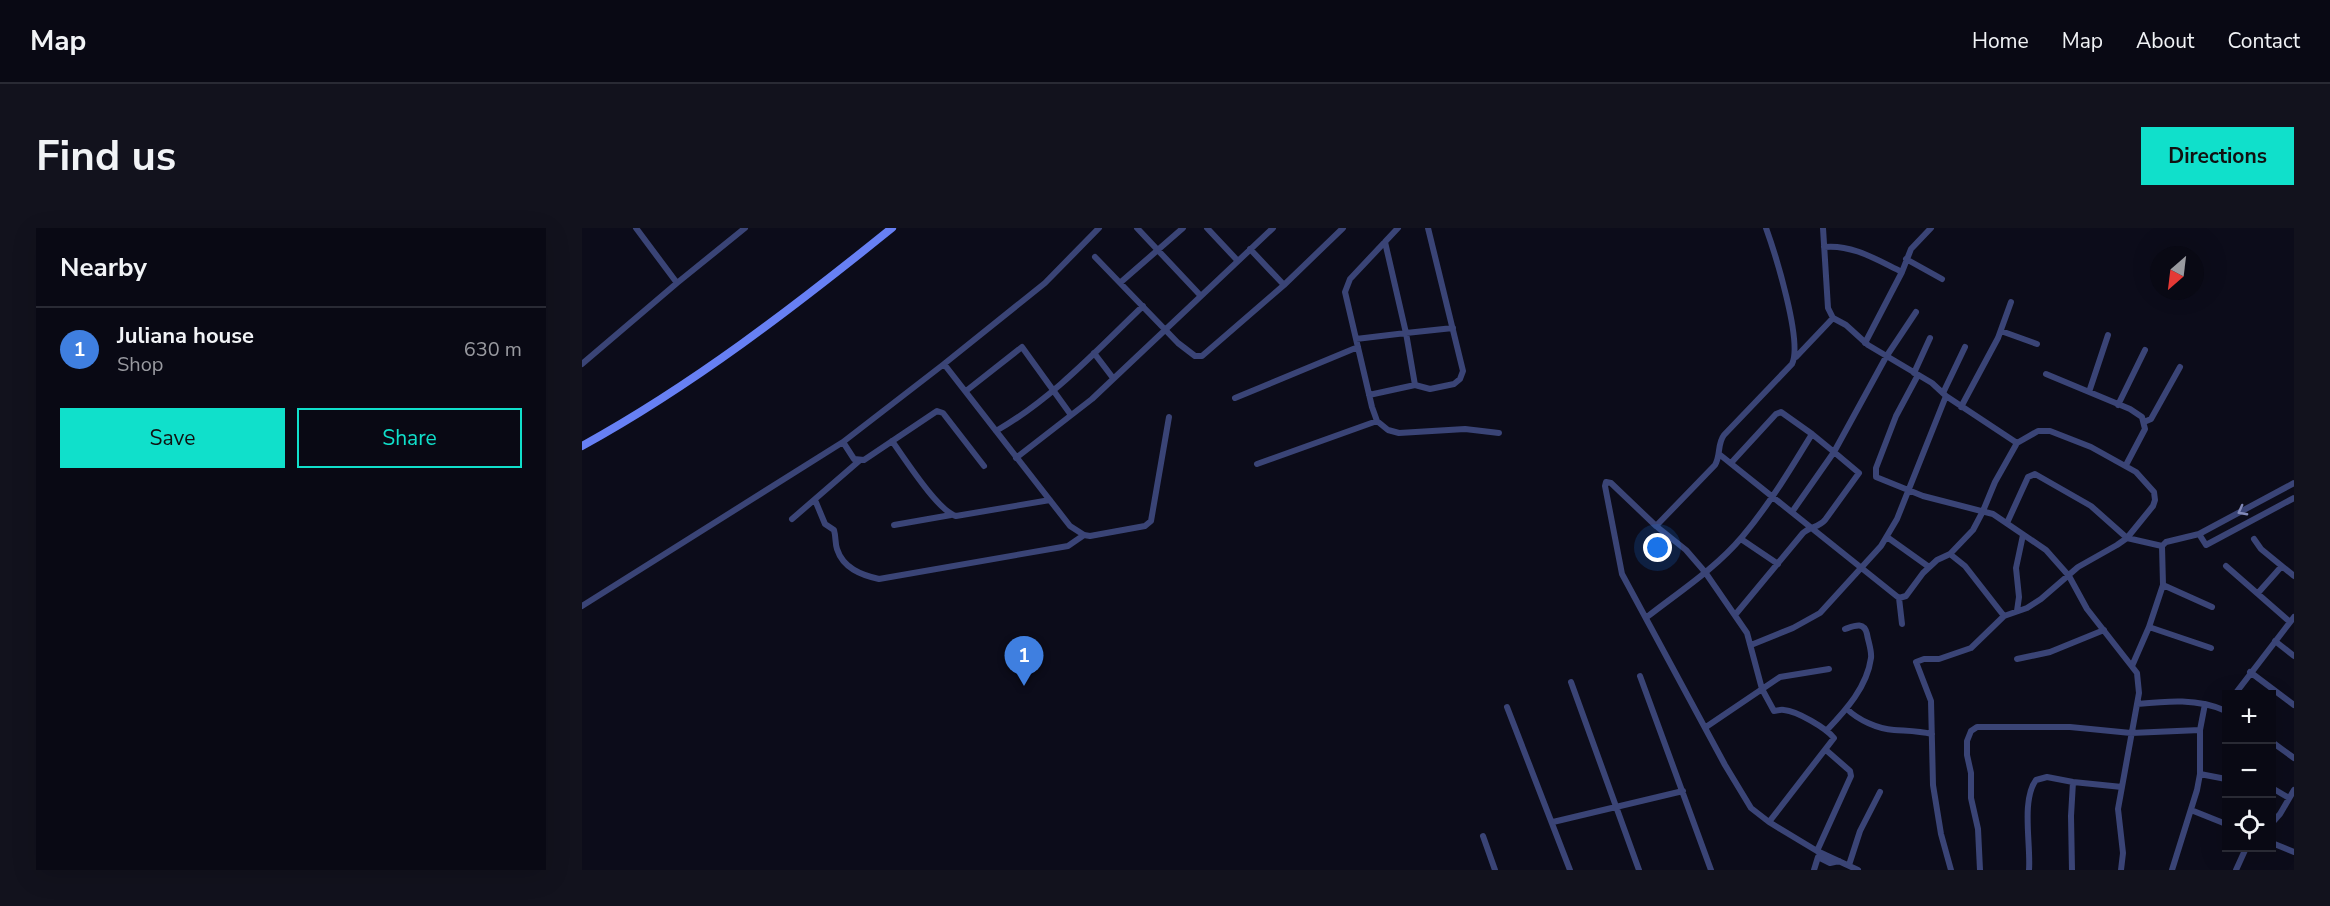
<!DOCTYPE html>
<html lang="en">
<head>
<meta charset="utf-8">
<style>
	:root { --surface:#090914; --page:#12121d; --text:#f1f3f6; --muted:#999aa0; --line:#292a34; --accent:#10e0cb }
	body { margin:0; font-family:"Nunito Sans",sans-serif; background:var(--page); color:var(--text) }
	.controls { position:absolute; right:18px; bottom:18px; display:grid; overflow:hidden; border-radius:0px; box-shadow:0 6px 24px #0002 }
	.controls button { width:54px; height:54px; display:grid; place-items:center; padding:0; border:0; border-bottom:2px solid var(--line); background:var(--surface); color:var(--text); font:30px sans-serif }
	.compass { position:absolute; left:1568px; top:18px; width:54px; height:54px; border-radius:50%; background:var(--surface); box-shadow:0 6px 24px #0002; rotate:208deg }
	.you { position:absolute; left:1076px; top:320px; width:21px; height:21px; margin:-15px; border:4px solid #fff; border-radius:50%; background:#1a73e8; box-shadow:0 0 0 9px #1a73e833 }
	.badge { display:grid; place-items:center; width:39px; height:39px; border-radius:50%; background:var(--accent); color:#fff; font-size:20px; font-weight:700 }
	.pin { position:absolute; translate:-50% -50px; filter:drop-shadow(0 2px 3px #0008) }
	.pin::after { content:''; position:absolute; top:32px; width:21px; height:18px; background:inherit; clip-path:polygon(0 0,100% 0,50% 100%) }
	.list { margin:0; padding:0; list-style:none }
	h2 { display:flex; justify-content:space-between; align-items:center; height:78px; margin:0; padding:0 24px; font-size:26px }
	h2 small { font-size:20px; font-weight:400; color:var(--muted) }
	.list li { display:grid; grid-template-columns:39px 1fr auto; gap:18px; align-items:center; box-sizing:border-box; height:84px; padding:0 24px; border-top:2px solid var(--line) }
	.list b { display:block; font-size:22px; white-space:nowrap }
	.list p { margin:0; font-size:20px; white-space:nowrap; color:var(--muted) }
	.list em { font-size:20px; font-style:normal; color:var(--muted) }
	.actions { display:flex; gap:12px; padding:18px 24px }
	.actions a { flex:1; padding:14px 0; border:2px solid var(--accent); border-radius:0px; text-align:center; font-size:21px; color:var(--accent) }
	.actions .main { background:var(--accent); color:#111 }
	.icon { flex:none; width:33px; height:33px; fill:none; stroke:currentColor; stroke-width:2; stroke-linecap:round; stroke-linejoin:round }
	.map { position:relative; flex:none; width:1712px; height:642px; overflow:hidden; border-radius:0px }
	header { display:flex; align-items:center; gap:36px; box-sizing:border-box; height:84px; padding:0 30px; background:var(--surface); border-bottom:2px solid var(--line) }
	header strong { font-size:28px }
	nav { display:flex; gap:33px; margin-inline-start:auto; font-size:21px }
	.intro { display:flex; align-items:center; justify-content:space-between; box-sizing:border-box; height:144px; padding:0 36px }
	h1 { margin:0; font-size:42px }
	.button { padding:15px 27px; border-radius:0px; background:var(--accent); color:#111; font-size:21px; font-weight:700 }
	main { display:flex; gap:36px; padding:0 36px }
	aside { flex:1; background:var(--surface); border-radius:0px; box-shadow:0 6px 24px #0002 }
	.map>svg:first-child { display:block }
</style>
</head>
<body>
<header>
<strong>Map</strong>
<nav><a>Home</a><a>Map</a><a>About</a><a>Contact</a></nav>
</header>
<div class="intro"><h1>Find us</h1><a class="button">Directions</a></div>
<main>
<aside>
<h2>Nearby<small></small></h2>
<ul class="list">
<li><span class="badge" style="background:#3f7fe0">1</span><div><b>Juliana house</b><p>Shop</p></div><em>630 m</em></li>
</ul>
<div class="actions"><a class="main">Save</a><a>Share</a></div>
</aside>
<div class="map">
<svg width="1712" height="642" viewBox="0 0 1712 642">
	<rect width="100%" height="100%" fill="#0c0c1a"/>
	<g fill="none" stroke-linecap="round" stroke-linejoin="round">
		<!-- street -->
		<path stroke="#3a4476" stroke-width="6" d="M555,0l63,67
			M625,0l30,32
			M816,0l-48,51 -5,13 27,115 5,14 11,9 11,3 66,-4 34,4
			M1184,0c9,25 37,114 26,136l-68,71c-7,9 -3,20 -9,30l-59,61 30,24 19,22 42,61 15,56 12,22c3,0 6,-2 10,-1 13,1 42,18 50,28l-65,84
			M1241,0l5,80 5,10 13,7 22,20 64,38 14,13 71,47
			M1242,19c28,-3 53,13 78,25
			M668,21l34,36
			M513,29l83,86 17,13h7l82,-71 59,-57
			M1324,31l36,20
			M539,54l62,-54
			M95,55l68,-55
			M1419,103l36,13
			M774,111l50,-6 -21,-91
			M1283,115l37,-71 9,-23 20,-21
			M512,125l19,25
			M1214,129l37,-39
			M0,136l95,-81 -41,-55
			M362,136l101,-81 54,-55
			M1332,145l16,-35
			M1464,146l84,35 12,8 3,12 -19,36
			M1336,147l-22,41 -20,52v9l47,19 70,18 53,36 23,26 18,33 50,64 2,20 -21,116 5,44 -2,17
			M833,157l-9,-52 47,-5
			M384,163l56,-44 49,68
			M1507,164l19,-57
			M1361,165l22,-46
			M787,167l46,-10 15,4 24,-5 6,-5 3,-8 -35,-143
			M653,170l123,-51
			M1536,177l27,-55
			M1379,179l37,-69 13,-36
			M1562,194l7,-3 29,-52
			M414,203c56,-32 101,-81 147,-125
			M310,213c13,18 46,70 64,75l94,-16
			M261,214l11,17 10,1 73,-49 6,2 41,53
			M1137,226l180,144 7,-2 17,-23 14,-13 13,-6 23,-24 10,-19 12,-29 22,-39 21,-12h12l41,16 45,25 18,20 1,8 -2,6 -26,32 -10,7 -39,22 -37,32 -14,9 -23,8 -33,32 -32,11h-15l-8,3 15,39 2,84 8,49 10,36
			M434,230l76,-59 181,-171
			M1149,235l45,-49 5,-2 31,22
			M675,236l120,-43
			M1712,255l-95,51 7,11 88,-47
			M233,272l10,24 9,6c2,7 1,13 3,19 6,19 24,26 42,30l189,-33 16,-11
			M210,291l67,-58
			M1425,295l21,-46 7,-3 56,32 36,32 35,8
			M312,297l57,-10
			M1074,298l-45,-43 -5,-1 -1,4 17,88 103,191 26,43 18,14 48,29 41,19
			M1305,309l42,30
			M1159,311l37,25
			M1672,311l7,10 33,27
			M1368,326l15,12 39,50
			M1644,338l64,56
			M1581,357l49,22
			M1676,365l23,-26
			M1317,370l3,26
			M0,378l261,-164 101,-78 126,162 14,9 6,1 55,-10 6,-5 18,-104
			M1435,383l2,-14 -3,-29 7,-33
			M1153,387l68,-82c7,-6 16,-6 22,-13l34,-47 -25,-21 52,-95 30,-45
			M1065,389c32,-25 69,-49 95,-80 27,-32 48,-67 70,-103l22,18 -42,60
			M1567,399l62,21
			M1693,413l19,15
			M1169,417l42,-17 27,-15 61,-67 16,-27 49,-123
			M1435,431l33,-7 54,-22
			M1550,438l17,-39 14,-42 -1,-39 4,-4 33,-8
			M1668,444l44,33
			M1058,448l71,194
			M989,454l68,188
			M1653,466l59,-77
			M1555,476c30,-3 61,-6 89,7
			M925,479l63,163
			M1265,481c11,11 31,20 47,21 13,1 25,1 38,4
			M1124,499l74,-50 49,-8
			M1245,502c19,-20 40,-43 44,-72 1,-7 -3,-17 -4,-24 -3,-13 -13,-8 -22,-5
			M1690,514l22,16
			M1618,546l26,5
			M1690,560l17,10
			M1609,582l35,14
			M971,594l130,-31
			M1690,595l8,-9 14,-24
			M901,608l12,34
			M1690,615l22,9
			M1235,623l34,-75 -1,-5 -24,-21
			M1267,637l11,-34 20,-39
			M1232,642l4,-13 12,6 9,-2
			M1398,642l-2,-41 -7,-31v-25l-4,-18v-14l4,-10 6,-4h93l61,6 69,-3
			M1447,642c2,-25 -8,-70 7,-90l11,-3 26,5 49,5
			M1490,642l-1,-54 2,-34
			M1590,642l25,-80 3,-16v-44l5,-26
			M1654,642l10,-22"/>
		<!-- secondary -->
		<path stroke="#6780f4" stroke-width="8" d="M0,218c111,-61 212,-139 310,-218"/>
	</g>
	<!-- one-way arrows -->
	<defs><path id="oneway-chevron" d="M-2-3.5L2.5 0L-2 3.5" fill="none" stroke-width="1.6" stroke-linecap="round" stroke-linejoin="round" transform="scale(1.5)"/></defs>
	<use stroke="#8289b8" href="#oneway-chevron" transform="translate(1660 283) rotate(152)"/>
</svg>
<div class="controls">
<button>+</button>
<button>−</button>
<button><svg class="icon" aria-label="locate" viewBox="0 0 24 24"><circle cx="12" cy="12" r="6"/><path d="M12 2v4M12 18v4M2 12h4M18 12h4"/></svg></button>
</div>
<svg class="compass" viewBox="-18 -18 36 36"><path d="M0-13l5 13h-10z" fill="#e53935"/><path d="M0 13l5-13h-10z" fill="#999aa0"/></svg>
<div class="you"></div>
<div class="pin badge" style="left:442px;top:458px;background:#3f7fe0">1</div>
</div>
</main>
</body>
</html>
